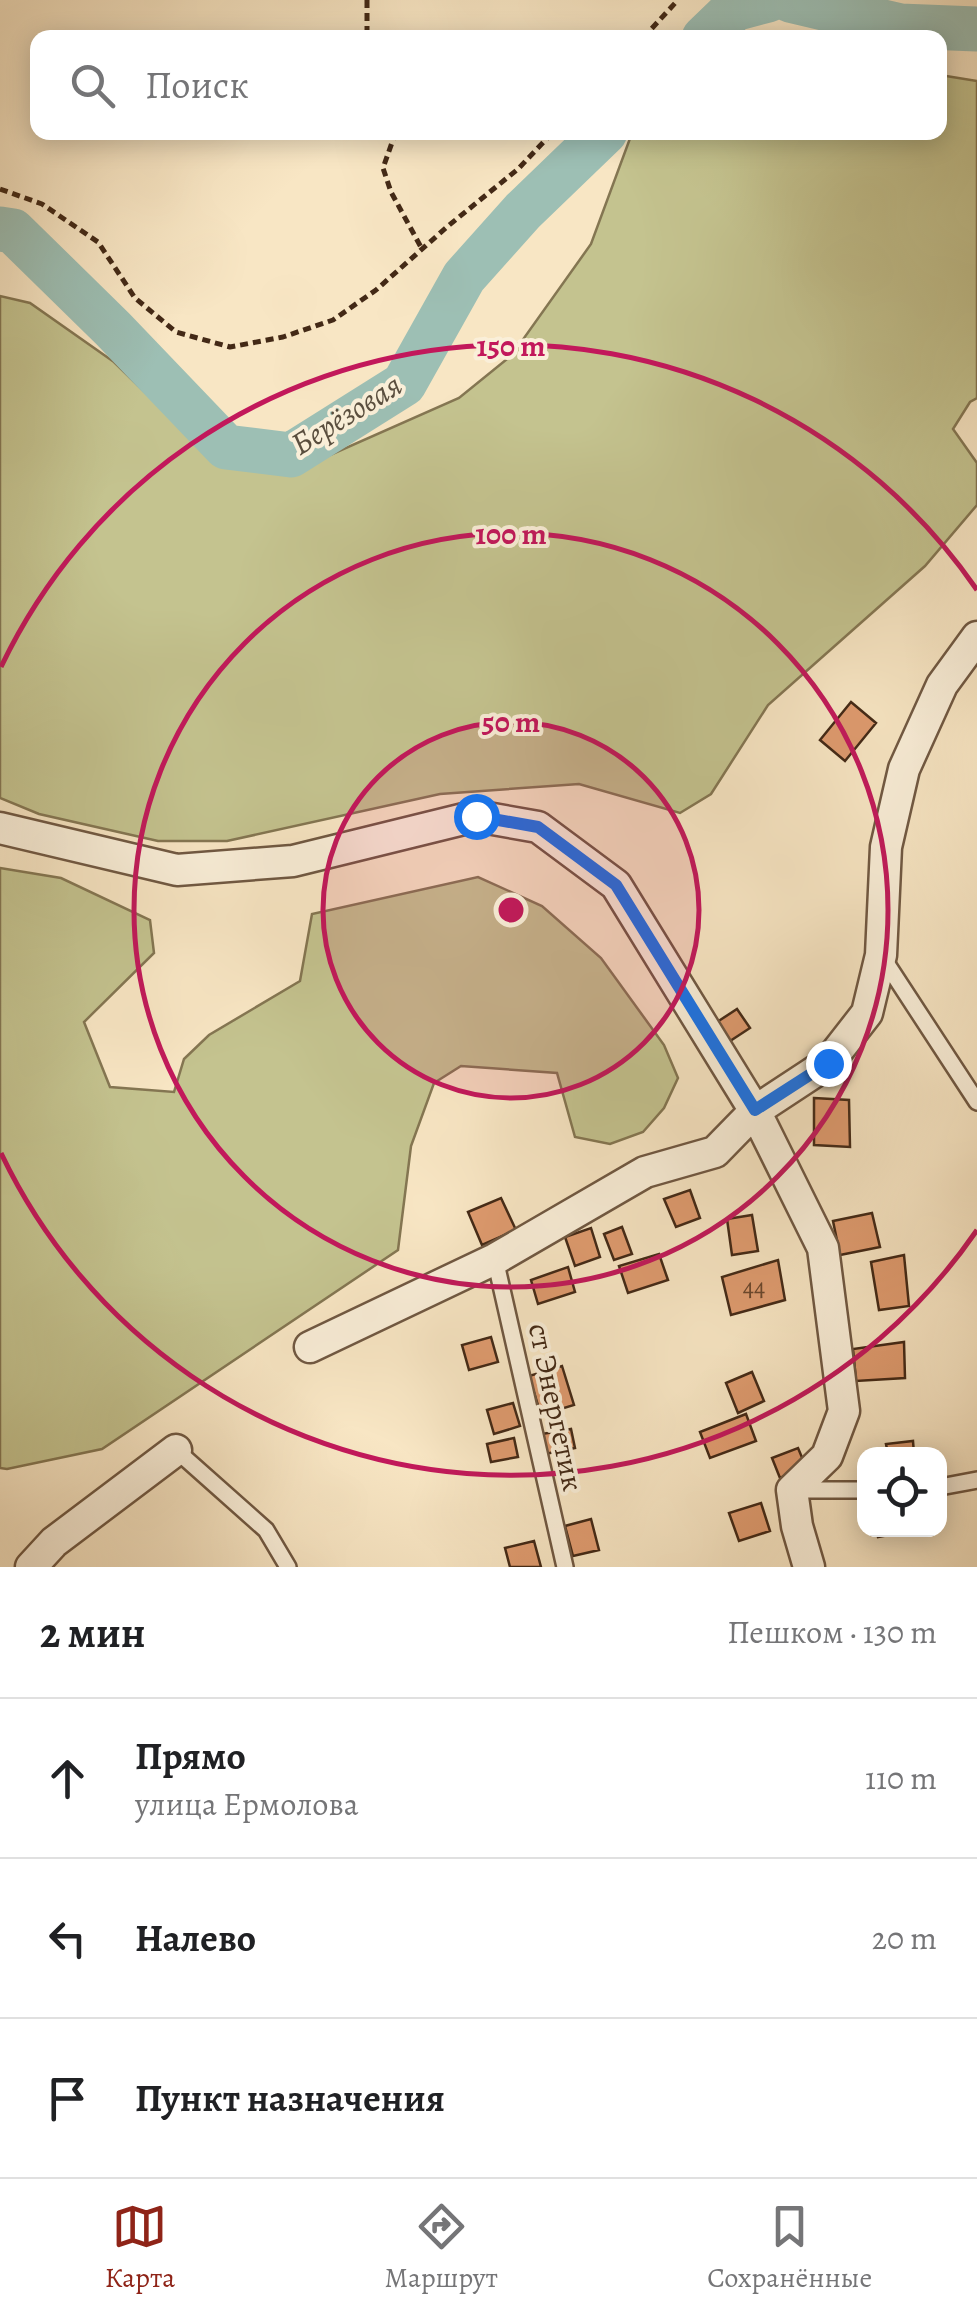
<!DOCTYPE html>
<html lang="ru">
<head>
<meta charset="utf-8">
<style>
	:root { --surface:#fff; --page:#f2f2f2; --text:#202124; --muted:#757577; --line:#e0e0e0; --accent:#8f2418 }
	body { margin:0; font-family:Alegreya,serif; background:var(--page); color:var(--text) }
	.controls { position:absolute; right:30px; bottom:30px; display:grid; overflow:hidden; border-radius:20px; box-shadow:0 5px 25px #0003 }
	.controls button { width:90px; height:90px; display:grid; place-items:center; padding:0; border:0; border-bottom:2px solid var(--line); background:var(--surface); color:var(--text); font:50px sans-serif }
	.stop { position:absolute; width:30px; height:30px; margin:-22px; border:8px solid #1a73e8; border-radius:50%; background:#fff }
	.stop.end { background:#1a73e8; border-color:#fff; box-shadow:0 2px 10px #0008 }
	.list { margin:0; padding:0; list-style:none }
	h2 { display:flex; justify-content:space-between; align-items:center; height:130px; margin:0; padding:0 40px; font-size:42px }
	h2 small { font-size:32px; font-weight:400; color:var(--muted) }
	.list li { display:grid; grid-template-columns:65px 1fr auto; gap:30px; align-items:center; box-sizing:border-box; height:160px; padding:0 40px; border-top:2px solid var(--line) }
	.list b { display:block; font-size:38px; white-space:nowrap }
	.list p { margin:0; font-size:32px; white-space:nowrap; color:var(--muted) }
	.list em { font-size:32px; font-style:normal; color:var(--muted) }
	.icon { flex:none; width:55px; height:55px; fill:none; stroke:currentColor; stroke-width:2; stroke-linecap:round; stroke-linejoin:round }
	.map { position:relative; flex:none; width:977px; height:1567px; overflow:hidden }
	.search { position:absolute; background:var(--surface); box-shadow:0 5px 25px #0003; left:30px; right:30px; top:30px; height:110px; display:flex; align-items:center; gap:25px; box-sizing:border-box; padding:0 35px; border-radius:20px; color:var(--muted); font-size:38px }
	.sheet { height:610px; background:var(--surface) }
	nav { display:flex; justify-content:space-around; align-items:center; box-sizing:border-box; height:140px; border-top:2px solid var(--line); background:var(--surface); font-size:28px; color:var(--muted) }
	nav a { display:grid; justify-items:center; gap:5px }
	nav .on { color:var(--accent) }
	.map>svg:first-child { display:block }
</style>
</head>
<body>
<div class="map">
<svg width="977" height="1567" viewBox="0 0 977 1567">
	<rect width="100%" height="100%" fill="#f8e6c4"/>
	<filter id="stains"><feTurbulence type="fractalNoise" baseFrequency=".002" numOctaves="4"/><feColorMatrix values="0 0 0 0 .2 0 0 0 0 .09 0 0 0 0 .02 0 0 0 .5 -.17"/></filter>
	<radialGradient id="worn" r=".72"><stop offset=".6" stop-color="#630" stop-opacity="0"/><stop offset="1" stop-color="#630" stop-opacity=".3"/></radialGradient>
	<!-- green -->
	<path fill="#c4c38f" stroke="#847652" stroke-width="2.5" d="M940,75l37,6v317l-7,4 -17,27 24,34v42l-52,61 -157,139 -57,89 -31,19 -101,-29 -139,10 -213,47h-69l-119,-27 -39,-16v-502l30,7 84,59 93,91 62,19 34,-5 156,-69 53,-43 79,-111 41,-111 308,-1z
		M0,868l61,10 89,42 4,33 -70,69 26,65 64,5 10,-33 25,-24 91,-54 12,-67 166,-37 64,29 59,52 63,87 14,33 -14,30 -21,24 -33,12 -35,-7 -18,-64 -96,-7 -27,17 -23,63 -13,104 -296,199 -95,20 -7,-1z"/>
	<g fill="none" stroke-linecap="round" stroke-linejoin="round">
		<!-- river -->
		<path stroke="#9dbfb4" stroke-width="45" d="M790,0l110,26 77,3
			M704,38l30,-29 34,-9
			M0,229l13,2 100,98 113,118 65,8 113,-71 60,-107 59,-66 82,-79"/>
	</g>
	<!-- building -->
	<path fill="#df9b6f" stroke="#432916" stroke-width="2.5" d="M851,702l25,21 -31,38 -25,-21z
		M737,1009l13,19 -23,15 -13,-19z
		M814,1098l35,2 1,47 -36,-2z
		M690,1190l10,28 -24,9 -12,-28z
		M501,1198l15,32 -34,15 -14,-33z
		M872,1213l8,34 -40,8 -7,-34z
		M752,1215l6,36 -26,4 -5,-36z
		M622,1227l10,27 -18,6 -10,-26z
		M591,1228l9,29 -25,9 -10,-29z
		M659,1254l9,26 -40,13 -9,-27z
		M904,1255l5,51 -30,4 -8,-48z
		M778,1260l7,40 -54,15 -9,-38z
		M568,1267l7,25 -37,12 -7,-24z
		M491,1337l7,25 -29,8 -7,-25z
		M904,1342l1,36 -49,3 -3,-32z
		M562,1366l12,39 -33,10 -12,-39z
		M752,1372l12,29 -26,12 -12,-30z
		M513,1403l7,23 -26,8 -7,-24z
		M746,1414l10,27 -46,17 -10,-26z
		M571,1429l4,19 -30,6 -3,-20z
		M514,1438l4,19 -27,5 -4,-18z
		M913,1441l1,13h-26l-2,-10z
		M798,1448l8,19 -26,11 -8,-20z
		M761,1503l9,28 -31,10 -10,-28z
		M591,1519l8,31 -26,6 -8,-30z
		M876,1530h33l1,1 -32,6z
		M534,1541l7,26h-31l-5,-19z"/>
	<g fill="none" stroke-linecap="round" stroke-linejoin="round">
		<defs>
			<path id="service" d="M881,955l96,147
				M495,1259l70,308
				M176,1450l90,80 22,37
				M940,1487l37,-7
				M796,1490h68"/>
			<path id="minor" d="M0,828l177,42 116,-9 183,-45 62,11 78,58 139,226 68,137 21,163 -17,45 -35,34 5,36 12,41
				M310,1347l185,-88 150,-87 70,-20 40,-41 73,-48 39,-50 14,-58 5,-108 18,-78 38,-84 35,-48
				M31,1567l23,-25 122,-92"/>
		</defs>
		<!-- service casing -->
		<use href="#service" stroke="#705842" stroke-width="20"/>
		<!-- minor casing -->
		<use href="#minor" stroke="#705842" stroke-width="35"/>
		<!-- path -->
		<path stroke="#432916" stroke-width="5" stroke-dasharray="8 5" stroke-linecap="butt" d="M367,0v38
			M643,38l35,-38
			M392,132l2,5 -11,31 8,24 31,57
			M0,189l42,15 56,38 37,56 41,34 54,15 53,-10 50,-17 43,-30 72,-64 70,-57 35,-37"/>
		<!-- service -->
		<use href="#service" stroke="#faefd9" stroke-width="15"/>
		<!-- minor -->
		<use href="#minor" stroke="#faefd9" stroke-width="30"/>
	</g>
	<g fill="none" stroke-linecap="round" stroke-linejoin="round">
		<!-- route -->
		<path stroke="#1a73e8" stroke-width="12" d="M476,816l62,11 78,58 139,225 73,-47"/>
	</g>
	<!-- distance rings -->
	<circle cx="511" cy="910" r="188" fill="#c2185b" fill-opacity=".12"/>
	<g fill="none" stroke="#c2185b" stroke-width="5">
		<circle cx="511" cy="910" r="188"/>
		<circle cx="511" cy="910" r="377"/>
		<path d="M977 1230A565 565 0 0 1 1 1153M1 667A565 565 0 0 1 977 590"/>
	</g>
	<g text-anchor="middle" dominant-baseline="central" stroke-width="8" stroke-linejoin="round" paint-order="stroke">
		<!-- number labels -->
		<g font-size="25" fill="#6a462c">
			<text x="754" y="1288">44</text>
		</g>
		<!-- street labels -->
		<g font-size="30" fill="#432916" stroke="#faefd9">
			<text transform="translate(556 1407) rotate(78)">ст Энергетик</text>
		</g>
		<!-- water labels -->
		<g font-size="32" font-style="italic" fill="#5a4e3e" stroke="#faefd9">
			<text transform="translate(346 414) rotate(-32)">Берёзовая</text>
		</g>
	</g>
	<circle cx="511" cy="910" r="15" fill="#c2185b" stroke="#faefd9" stroke-width="5"/>
	<g font-size="30" text-anchor="middle" font-weight="bold" fill="#c2185b" stroke="#faefd9" stroke-width="8" stroke-linejoin="round" paint-order="stroke">
		<text x="511" y="356">150 m</text>
		<text x="511" y="544">100 m</text>
		<text x="511" y="732">50 m</text>
	</g>
	<rect width="100%" height="100%" filter="url(#stains)"/>
	<rect width="100%" height="100%" fill="url(#worn)"/>
</svg>
<div class="controls">
<button><svg class="icon" aria-label="locate" viewBox="0 0 24 24"><circle cx="12" cy="12" r="6"/><path d="M12 2v4M12 18v4M2 12h4M18 12h4"/></svg></button>
</div>
<div class="stop" style="left:476px;top:816px"></div>
<div class="stop end" style="left:828px;top:1063px"></div>
<div class="search"><svg class="icon" aria-label="search" viewBox="0 0 24 24"><circle cx="10" cy="10" r="6"/><path d="M15 15l6 6"/></svg>Поиск</div>
</div>
<section class="sheet">
<h2>2 мин<small>Пешком · 130 m</small></h2>
<ul class="list">
<li><svg class="icon" aria-label="ahead" viewBox="0 0 24 24"><path d="M12 20V5M6 11l6-6 6 6"/></svg><div><b>Прямо</b><p>улица Ермолова</p></div><em>110 m</em></li>
<li><svg class="icon" aria-label="left" viewBox="0 0 24 24"><path d="M17 20v-9H6M10 6l-5 5 5 5"/></svg><div><b>Налево</b></div><em>20 m</em></li>
<li><svg class="icon" aria-label="arrive" viewBox="0 0 24 24"><path d="M6 21V4h12l-3 4 3 4H6"/></svg><div><b>Пункт назначения</b></div></li>
</ul>
</section>
<nav>
<a class="on"><svg class="icon" aria-label="map" viewBox="0 0 24 24"><path d="M3 6l6-2 6 2 6-2v14l-6 2-6-2-6 2zM9 4v14M15 6v14"/></svg>Карта</a>
<a><svg class="icon" aria-label="directions" viewBox="0 0 24 24"><path d="M12 3l9 9-9 9-9-9zM9 14v-3h6M13 9l2 2-2 2"/></svg>Маршрут</a>
<a><svg class="icon" aria-label="saved" viewBox="0 0 24 24"><path d="M7 4h10v16l-5-4-5 4z"/></svg>Сохранённые</a>
</nav>
</body>
</html>
